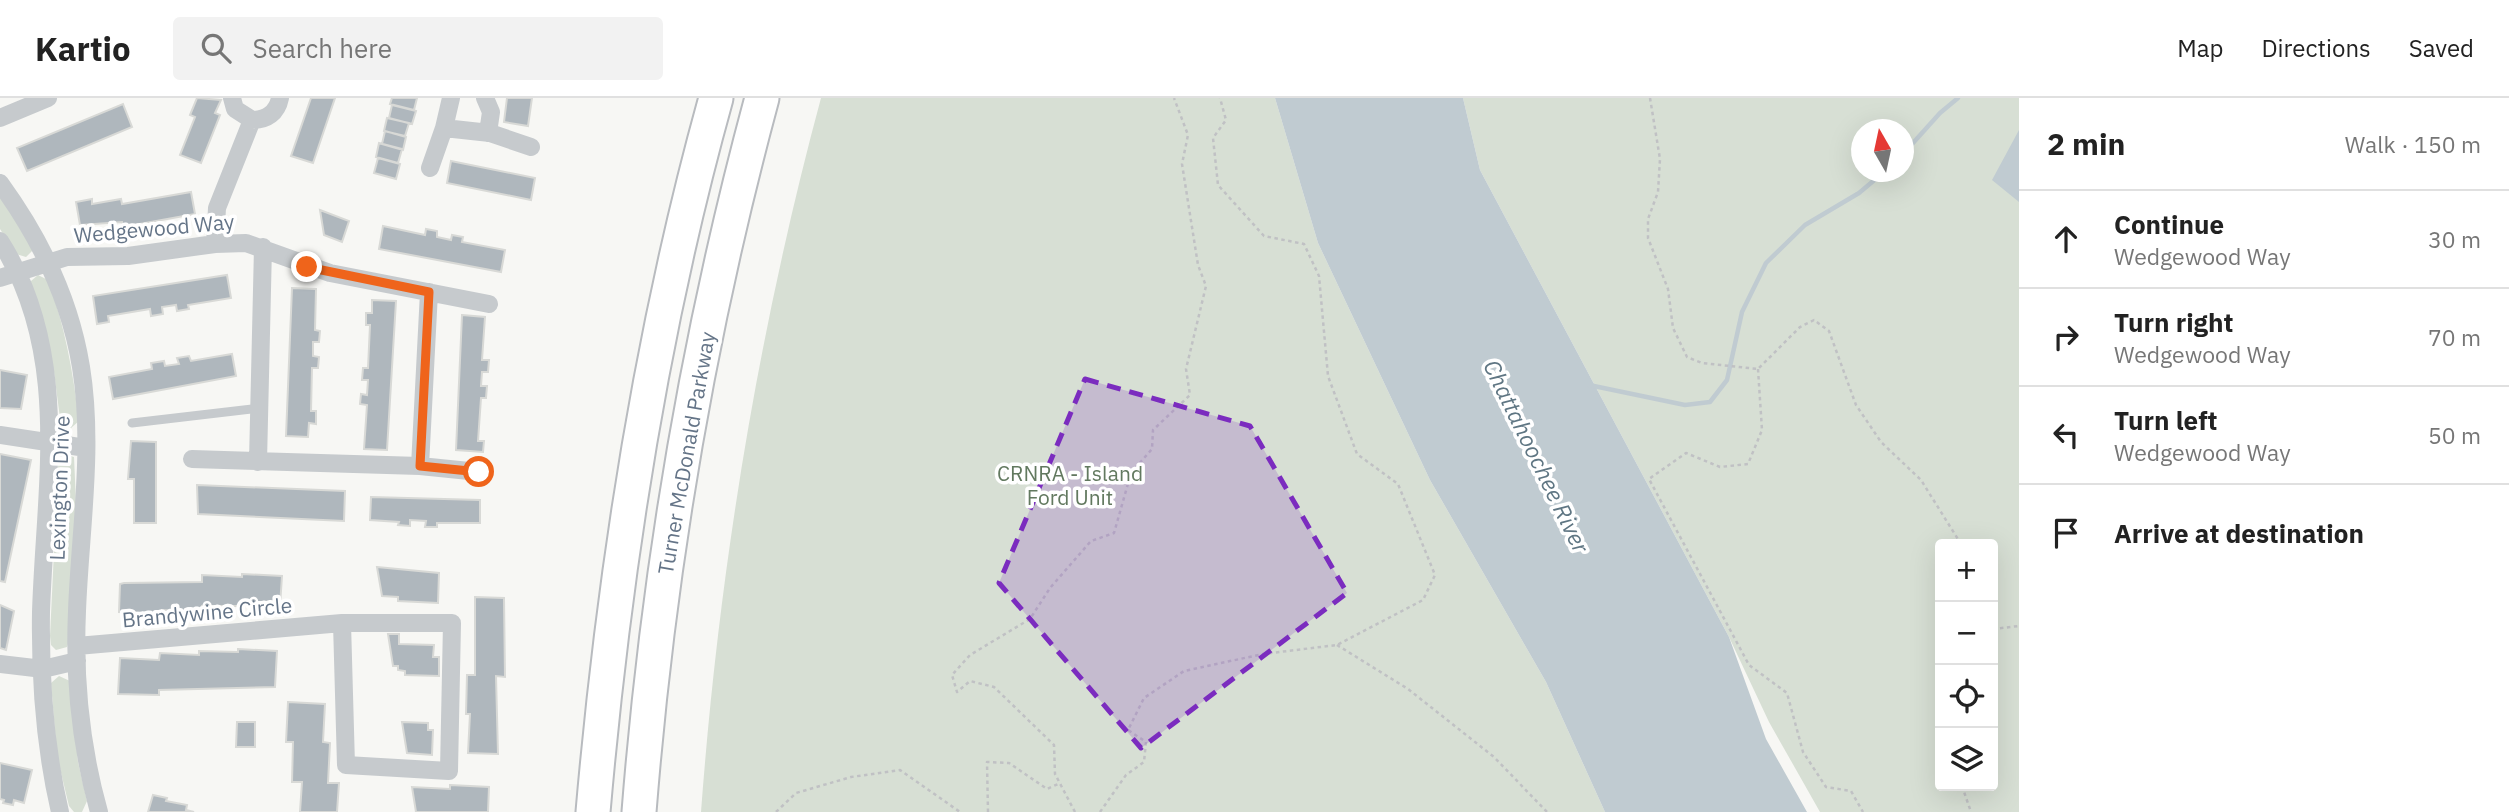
<!DOCTYPE html>
<html lang="en">
<head>
<meta charset="utf-8">
<style>
	:root { --surface:#fff; --page:#f2f2f2; --text:#222; --muted:#767676; --line:#e0e0e0 }
	body { margin:0; font-family:"IBM Plex Sans",sans-serif; background:var(--page); color:var(--text) }
	.controls { position:absolute; right:21px; bottom:21px; display:grid; overflow:hidden; border-radius:7px; box-shadow:0 7px 28px #0002 }
	.controls button { width:63px; height:63px; display:grid; place-items:center; padding:0; border:0; border-bottom:2px solid var(--line); background:var(--surface); color:var(--text); font:35px sans-serif }
	.compass { position:absolute; left:1851px; top:21px; width:63px; height:63px; border-radius:50%; background:var(--surface); box-shadow:0 7px 28px #0002; rotate:351deg }
	.stop { position:absolute; width:21px; height:21px; margin:-16px; border:5px solid #ef641b; border-radius:50%; background:#fff }
	.stop.end { background:#ef641b; border-color:#fff; box-shadow:0 2px 7px #0008 }
	.list { margin:0; padding:0; list-style:none }
	h2 { display:flex; justify-content:space-between; align-items:center; height:91px; margin:0; padding:0 28px; font-size:30px }
	h2 small { font-size:23px; font-weight:400; color:var(--muted) }
	.list li { display:grid; grid-template-columns:46px 1fr auto; gap:21px; align-items:center; box-sizing:border-box; height:98px; padding:0 28px; border-top:2px solid var(--line) }
	.list b { display:block; font-size:26px; white-space:nowrap }
	.list p { margin:0; font-size:23px; white-space:nowrap; color:var(--muted) }
	.list em { font-size:23px; font-style:normal; color:var(--muted) }
	.icon { flex:none; width:38px; height:38px; fill:none; stroke:currentColor; stroke-width:2; stroke-linecap:round; stroke-linejoin:round }
	.map { position:relative; flex:none; width:2019px; height:714px; overflow:hidden }
	header { display:flex; align-items:center; gap:42px; box-sizing:border-box; height:98px; padding:0 35px; background:var(--surface); border-bottom:2px solid var(--line) }
	header strong { font-size:33px }
	nav { display:flex; gap:38px; margin-inline-start:auto; font-size:24px }
	.search { width:490px; height:63px; background:var(--page); display:flex; align-items:center; gap:18px; box-sizing:border-box; padding:0 24px; border-radius:7px; color:var(--muted); font-size:26px }
	main { display:flex }
	aside { flex:1; background:var(--surface) }
	.map>svg:first-child { display:block }
</style>
</head>
<body>
<header>
<strong>Kartio</strong>
<div class="search"><svg class="icon" aria-label="search" viewBox="0 0 24 24"><circle cx="10" cy="10" r="6"/><path d="M15 15l6 6"/></svg>Search here</div>
<nav><a>Map</a><a>Directions</a><a>Saved</a></nav>
</header>
<main>
<div class="map">
<svg width="2019" height="714" viewBox="0 0 2019 714">
	<rect width="100%" height="100%" fill="#f7f7f4"/>
	<!-- green -->
	<path fill="#d7dfd4" fill-rule="evenodd" d="M821,0h454l43,145 112,237 116,202 59,130h-904c18,-241 57,-480 120,-714z
		M1463,0h556v714h-199l-51,-90 -40,-85 -249,-467zM1862,32h42v42h-42zM1940,446h53v242h-53z
		M0,97l33,55 -7,7 -10,-3 -16,-25z
		M38,177l10,5c17,46 25,92 31,141l-8,7 -10,-2 -7,-54 -23,-85v-6z
		M64,356l10,3 2,45 -6,136 -3,9 -11,3 -5,-5 -1,-9 8,-169 1,-10z
		M59,578l11,5 8,81 9,39 -5,11h-8l-5,-6 -12,-50 -6,-73z"/>
	<!-- water -->
	<path fill="#c0cbd1" d="M1275,0h188l17,72 249,467 37,102 41,73h-202l-59,-130 -116,-202 -112,-237z
		M2019,32v72l-27,-22z"/>
	<g fill="none" stroke-linecap="round" stroke-linejoin="round">
		<!-- stream -->
		<path stroke="#c0cbd1" stroke-width="4.5" d="M1904,55l36,-40 18,-15
			M1589,287l96,20 25,-3 17,-22 15,-68 24,-49 39,-38 54,-32 25,-21"/>
	</g>
	<!-- building -->
	<path fill="#afb7bd" stroke="#d8d9d6" stroke-width="2" d="M197,0l24,2 -6,13 5,2 -19,48 -21,-8 15,-38 -5,-2z
		M311,0h24l-22,65 -22,-7z
		M392,0h25l-3,12 -24,-6z
		M507,0h25l-4,28 -24,-4z
		M123,6l9,23 -105,44 -10,-23z
		M392,7l24,6 -4,13 -23,-6z
		M387,20l22,5 -4,13 -21,-5z
		M385,33l21,6 -3,13 -21,-6z
		M379,45l23,6 -4,14 -22,-6z
		M378,60l22,6 -4,15 -22,-6z
		M451,63l84,17 -4,22 -84,-17z
		M191,94l4,22 -72,13 -1,-5 -42,3 -4,-23 16,-3v5l29,-5 1,5z
		M320,112l29,11 -7,21 -18,-7z
		M383,128l42,9 1,-6 11,2v6l14,3 1,-5 11,2 -1,5 43,8 -4,22 -122,-23z
		M227,177l4,23 -43,7 1,4 -12,2 -1,-6 -14,2 1,7 -12,2 -1,-7 -42,7 1,6 -12,2 -4,-28z
		M292,190l24,1 -1,41 5,1 -1,11h-6v14l6,1 -1,11h-6l-1,43h5v13l-7,-1 -1,14 -22,-1z
		M372,202l24,1 -9,149 -23,-1 3,-44 -7,-1 1,-10 6,1 1,-15h-6l1,-12h5l2,-43h-4v-12h6z
		M462,217l23,2 -3,43h7l-1,12h-6l-1,14h6l-1,12h-5l-3,43h6l-1,11 -27,-2z
		M232,256l4,22 -123,23 -4,-22 43,-8 -1,-6 13,-2 1,5 14,-2 -2,-6 12,-2 2,5z
		M0,272l27,5 -6,34 -21,-1z
		M131,343l25,1v81h-22v-44h-6z
		M0,356l31,6 -26,122 -5,-1z
		M197,387l148,6 -1,30 -146,-7z
		M371,399l109,3v23h-43v4h-12l1,-6 -16,-1v6l-12,-1 1,-3 -29,-2z
		M377,469l62,6 -1,30 -40,-2v-4l-16,-1z
		M242,476l40,2 -2,30h-78v6l-40,-2v4l-43,-2 1,-28 4,-1 78,-1v-7l40,2z
		M475,499l29,1 1,79 -9,-1 2,78 -30,-1 2,-39h-4l1,-39h8z
		M0,507l14,6 -8,39 -6,-2z
		M388,536h11v10l35,1 -1,12h6v19l-34,-1v-4l-7,-1v-4h-5z
		M238,551l39,2 -2,36 -116,3v5l-41,-1 2,-36 39,2 1,-7 39,2v-4l39,1z
		M288,604l37,2 -2,38 7,1 -2,40h11l-2,29h-37l2,-30h-10l1,-40h-7z
		M237,624h18v25h-19z
		M402,624l26,1v7h5l-1,25 -25,-2z
		M0,665l32,7 -8,33 -10,-3 -1,5 -10,-2 1,-3 -4,-1z
		M450,687l39,2 -1,25h-72l-4,-25 38,2z
		M153,697l14,3 -1,3 21,4 -1,5 8,2h-46z"/>
	<g fill="none" stroke-linecap="round" stroke-linejoin="round">
		<defs>
			<path id="motorway" d="M593,714c21,-241 58,-481 123,-714
				M639,714c19,-241 60,-481 123,-714"/>
		</defs>
		<!-- motorway casing -->
		<use href="#motorway" stroke="#b8bbbf" stroke-width="37"/>
		<!-- path -->
		<path stroke="#c0c1c4" stroke-width="2.5" stroke-dasharray="3.5 3.5" stroke-linecap="butt" d="M1650,0l10,61 -2,33 -10,27v19l20,51 5,39 14,29 15,6 56,6 42,-42 14,-7 15,11 27,74 25,37 40,38 40,64
			M1758,271l4,61 -14,34 -28,3 -34,-14 -37,26 100,186 38,28 16,59 23,35 25,4 12,21
			M1993,531l26,-3
			M1337,547l71,44 86,68 53,55
			M1962,688l9,26
			M776,714l20,-19 55,-16 49,-7 60,42
			M988,714l-1,-50 22,1 38,26 11,-5
			M1075,714l-20,-38 -1,-29 -60,-58 -24,-6 -13,11 -5,-17 18,-20 60,-36 20,-31 41,-47 23,-8 17,-60 21,-24 1,-19 37,-35 -4,-26 20,-83 -8,-21 -16,-101 6,-29 -14,-37
			M1100,714l26,-37 18,-13 2,-20 -18,-12 16,-32 40,-27 79,-17 74,-9 86,-45 12,-25 -37,-91 -41,-30 -29,-78 -9,-100 -15,-32 -40,-8 -46,-51 -5,-47 13,-18 -6,-22"/>
		<!-- service -->
		<path stroke="#c6cacd" stroke-width="9" d="M132,325l128,-15"/>
		<!-- minor -->
		<path stroke="#c6cacd" stroke-width="18" d="M232,0l3,11 17,11c15,0 25,-7 28,-22
			M451,0l-7,30 46,5 41,14
			M485,0l6,14 -3,21
			M0,20l48,-20
			M430,70l14,-40
			M0,85c40,55 70,116 81,184 13,80 -1,164 -4,244 -3,67 4,137 22,201
			M0,143c72,113 45,244 41,371 -1,66 4,136 19,200
			M215,146l2,-36 35,-88
			M0,180l67,-21 61,-1 87,-12 31,-1 84,30 159,31
			M0,337l86,13
			M192,361l228,7 59,6
			M258,364l5,-215
			M420,368l9,-174
			M77,548l265,-23 4,142 103,6 3,-148h-110
			M0,566l43,5 34,-8"/>
		<!-- motorway -->
		<use href="#motorway" stroke="#fff" stroke-width="33"/>
	</g>
	<g fill="none" stroke-linecap="round" stroke-linejoin="round">
		<!-- route -->
		<path stroke="#ef641b" stroke-width="9" d="M307,169l122,25 -9,174 59,6"/>
	</g>
	<!-- marked area -->
	<path fill="#7b2cbf" fill-opacity="0.2" stroke="#7b2cbf" stroke-width="5" stroke-dasharray="14 9" stroke-linejoin="round" d="M1085,281l165,47 97,167 -206,155 -142,-165z"/>
	<g text-anchor="middle" dominant-baseline="central" stroke-width="7" stroke-linejoin="round" paint-order="stroke">
		<!-- street labels -->
		<g font-size="21" fill="#647487" stroke="#fff">
			<text transform="translate(154 130) rotate(-5)">Wedgewood Way</text>
			<text transform="translate(686 355) rotate(-80)">Turner McDonald Parkway</text>
			<text transform="translate(59 390) rotate(-88)">Lexington Drive</text>
			<text transform="translate(207 514) rotate(-5)">Brandywine Circle</text>
		</g>
		<!-- park labels -->
		<g font-size="21" fill="#62795f" stroke="#fff">
			<text x="1070" y="375">CRNRA - Island<tspan x="1070" dy="24">Ford Unit</tspan></text>
		</g>
		<!-- water labels -->
		<g font-size="23" font-style="italic" fill="#5f7683" stroke="#fff">
			<text transform="translate(1537 358) rotate(64)">Chattahoochee River</text>
		</g>
	</g>
</svg>
<div class="controls">
<button>+</button>
<button>−</button>
<button><svg class="icon" aria-label="locate" viewBox="0 0 24 24"><circle cx="12" cy="12" r="6"/><path d="M12 2v4M12 18v4M2 12h4M18 12h4"/></svg></button>
<button><svg class="icon" aria-label="layers" viewBox="0 0 24 24"><path d="M12 4l9 5-9 5-9-5zM3 14l9 5 9-5"/></svg></button>
</div>
<svg class="compass" viewBox="-18 -18 36 36"><path d="M0-13l5 13h-10z" fill="#e53935"/><path d="M0 13l5-13h-10z" fill="#767676"/></svg>
<div class="stop" style="left:479px;top:374px"></div>
<div class="stop end" style="left:307px;top:169px"></div>
</div>
<aside>
<h2>2 min<small>Walk · 150 m</small></h2>
<ul class="list">
<li><svg class="icon" aria-label="ahead" viewBox="0 0 24 24"><path d="M12 20V5M6 11l6-6 6 6"/></svg><div><b>Continue</b><p>Wedgewood Way</p></div><em>30 m</em></li>
<li><svg class="icon" aria-label="right" viewBox="0 0 24 24"><path d="M7 20v-9h11M14 6l5 5-5 5"/></svg><div><b>Turn right</b><p>Wedgewood Way</p></div><em>70 m</em></li>
<li><svg class="icon" aria-label="left" viewBox="0 0 24 24"><path d="M17 20v-9H6M10 6l-5 5 5 5"/></svg><div><b>Turn left</b><p>Wedgewood Way</p></div><em>50 m</em></li>
<li><svg class="icon" aria-label="arrive" viewBox="0 0 24 24"><path d="M6 21V4h12l-3 4 3 4H6"/></svg><div><b>Arrive at destination</b></div></li>
</ul>
</aside>
</main>
</body>
</html>
